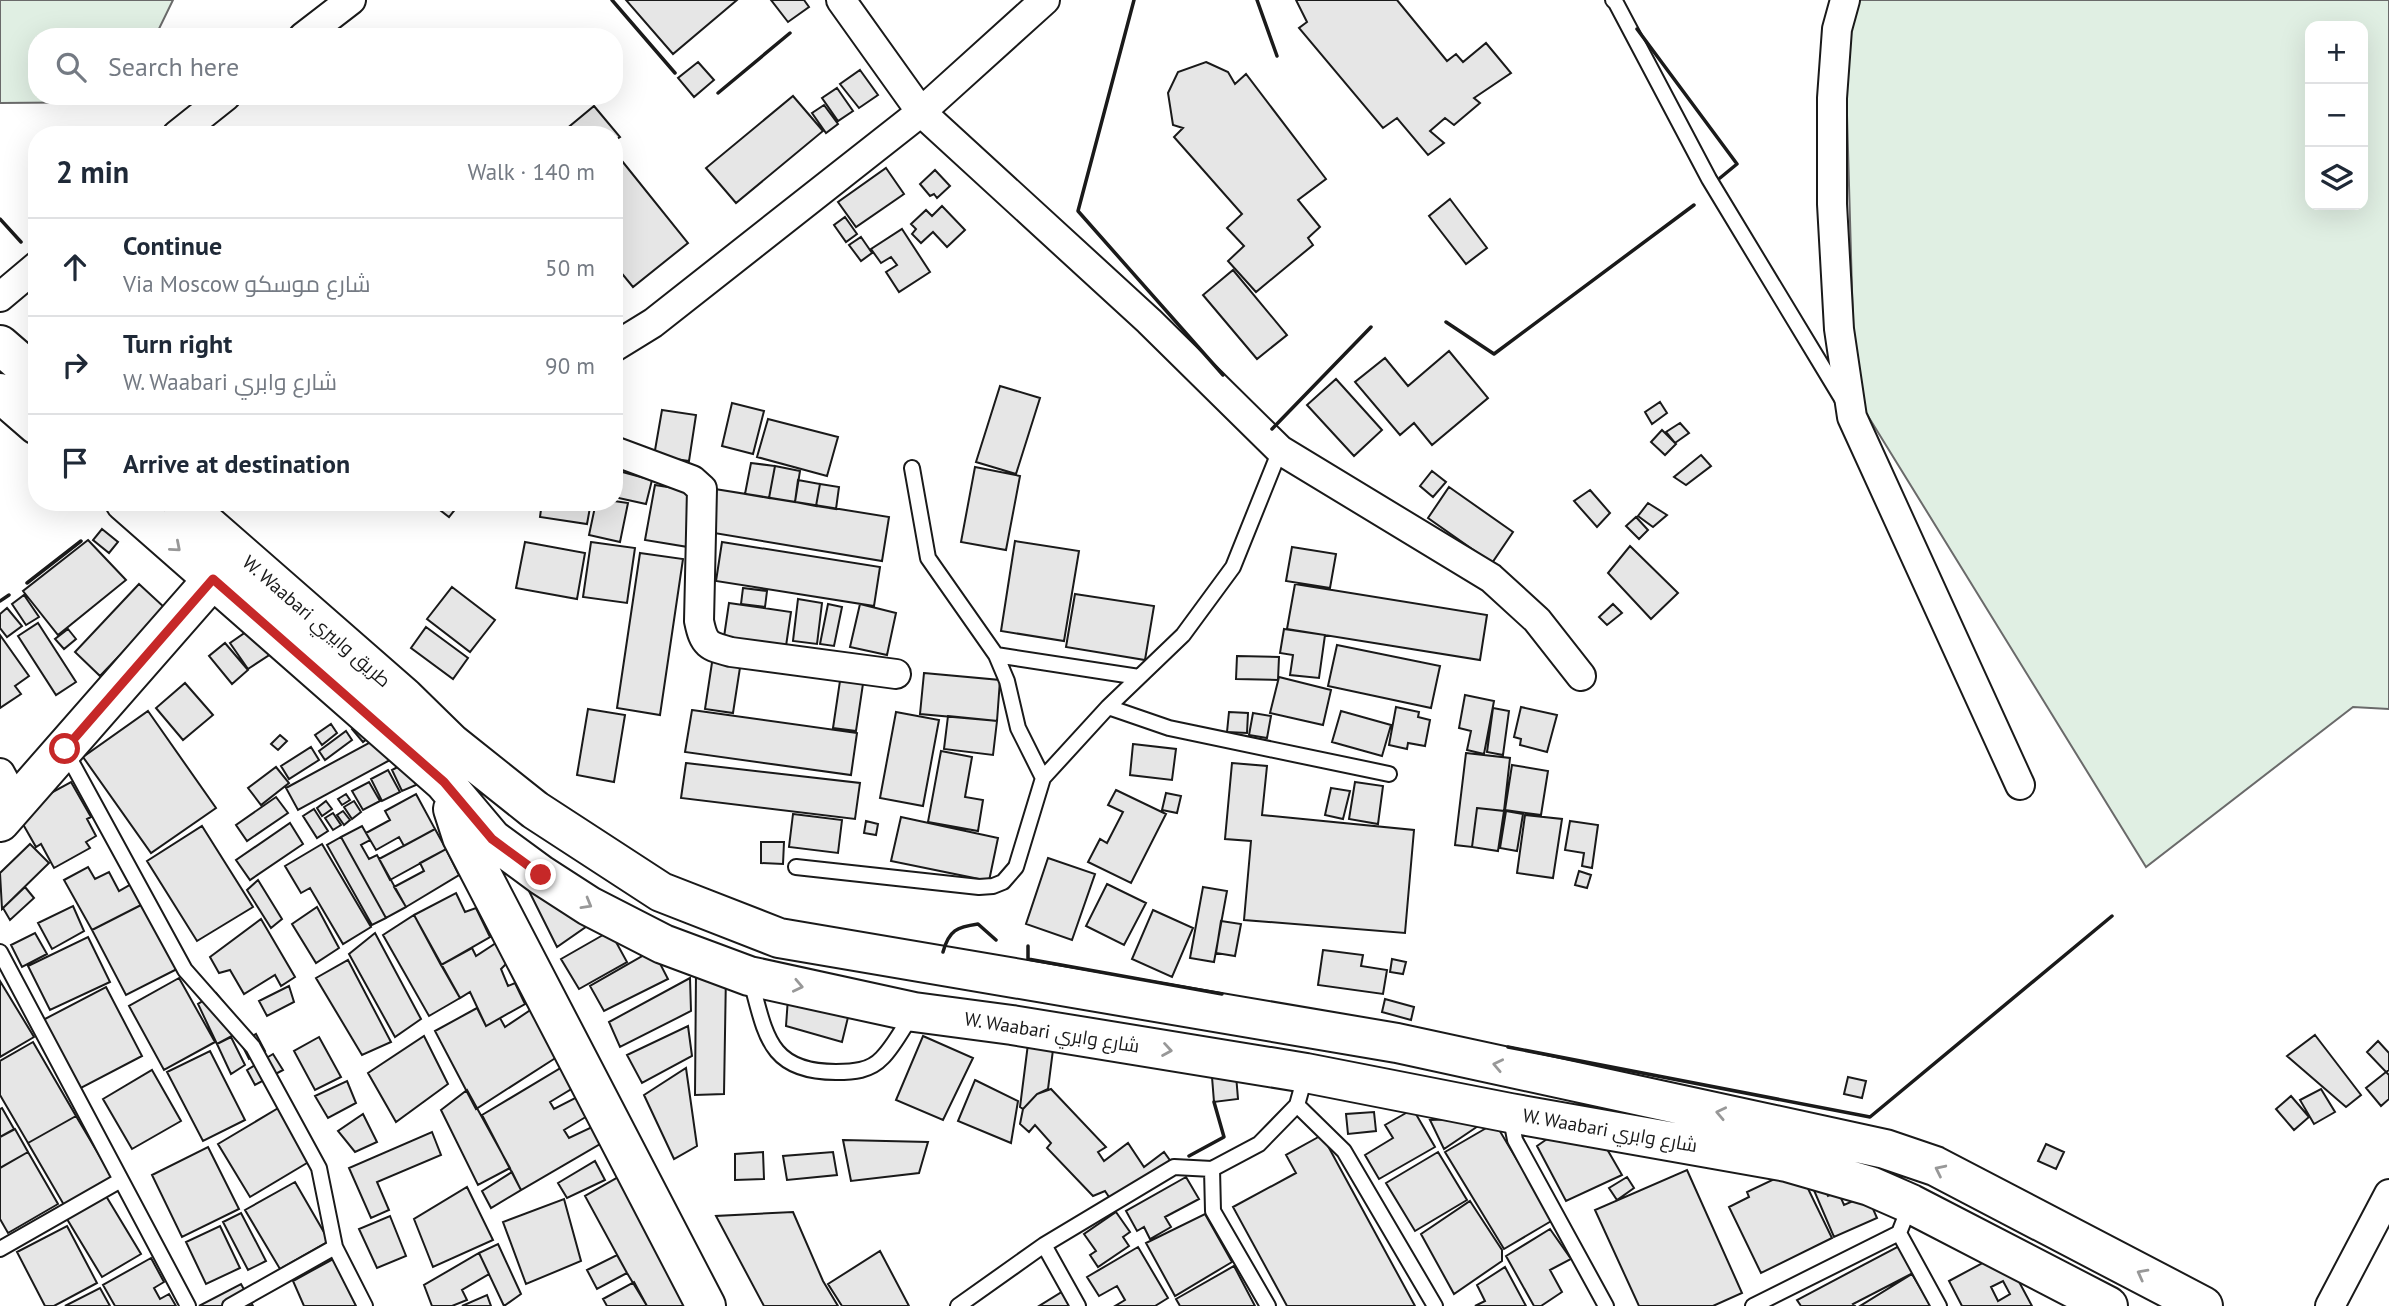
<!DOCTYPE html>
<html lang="en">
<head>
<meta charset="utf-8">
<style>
	:root { --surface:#fff; --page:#f2f2f3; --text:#1f2937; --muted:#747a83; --line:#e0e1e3 }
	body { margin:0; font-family:"PT Sans",Cairo,sans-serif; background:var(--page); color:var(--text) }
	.controls { position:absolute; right:21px; top:21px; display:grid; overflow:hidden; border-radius:14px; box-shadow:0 7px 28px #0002 }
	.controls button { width:63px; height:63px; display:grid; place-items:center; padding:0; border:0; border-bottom:2px solid var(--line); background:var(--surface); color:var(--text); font:35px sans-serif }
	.stop { position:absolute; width:21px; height:21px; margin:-16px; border:5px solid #c62828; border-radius:50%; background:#fff }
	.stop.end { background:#c62828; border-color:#fff; box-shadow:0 2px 7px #0008 }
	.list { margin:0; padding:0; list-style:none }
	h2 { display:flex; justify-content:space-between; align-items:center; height:91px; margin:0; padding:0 28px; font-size:30px }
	h2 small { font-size:23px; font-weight:400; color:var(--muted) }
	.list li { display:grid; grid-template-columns:46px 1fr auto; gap:21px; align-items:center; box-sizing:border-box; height:98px; padding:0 28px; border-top:2px solid var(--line) }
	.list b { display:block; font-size:26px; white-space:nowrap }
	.list p { margin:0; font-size:23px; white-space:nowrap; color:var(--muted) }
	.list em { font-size:23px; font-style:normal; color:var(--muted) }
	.icon { flex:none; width:38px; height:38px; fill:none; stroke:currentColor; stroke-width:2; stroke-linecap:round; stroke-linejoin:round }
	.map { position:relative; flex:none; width:2389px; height:1306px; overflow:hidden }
	.search { position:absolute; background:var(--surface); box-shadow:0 7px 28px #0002; left:28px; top:28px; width:595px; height:77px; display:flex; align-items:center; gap:18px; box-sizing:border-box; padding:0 24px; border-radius:28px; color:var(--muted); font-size:26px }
	.panel { position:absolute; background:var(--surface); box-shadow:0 7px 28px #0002; left:28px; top:126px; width:595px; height:385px; border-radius:28px }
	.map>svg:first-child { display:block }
</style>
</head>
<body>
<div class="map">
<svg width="2389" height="1306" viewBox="0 0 2389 1306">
	<rect width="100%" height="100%" fill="#fff"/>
	<!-- green -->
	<path fill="#e0efe3" stroke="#6a6a6a" stroke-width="2" fill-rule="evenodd" d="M0,0h173l-18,37h-118v59h87l-3,6 -121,1z
		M1851,0h538v709l-36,-2 -207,160 -291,-472 -11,-385zM2310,26h53v179h-53z"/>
	<!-- building -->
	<path fill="#e6e6e6" stroke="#1a1a1a" stroke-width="2" fill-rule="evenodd" d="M626,0h111l-64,54z
		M771,0h33l5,7 -21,15z
		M1296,0h101l50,61 9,-7 7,8 23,-19 25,30 -37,25 6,5 -26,22 -9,-7 -15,13 14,12 -16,12 -31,-37 -14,10 -84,-100 8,-6z
		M698,62l16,18 -20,17 -16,-19z
		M1206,62l22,10 7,12 11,-10 80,105 -28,21 22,27 -12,11 5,7 -57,47 -28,-31 16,-15 -17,-18 15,-14 -68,-77 9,-9 -10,-3 -5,-32 10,-21z
		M860,70l18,25 -19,13 -19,-24z
		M837,88l16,23 -15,10 -16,-23z
		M793,96l30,35 -87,72 -30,-35z
		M824,105l14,19 -12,9 -14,-20z
		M594,106l26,31 -6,4v-6h-55z
		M614,151l74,92 -55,44 -19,-23z
		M886,168l18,26 -48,33 -18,-25z
		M935,170l15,16 -13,12 -3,-4 -4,2 -10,-12z
		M1450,199l37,49 -21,16 -37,-48z
		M942,206l23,24 -18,17 -14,-15 -12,11 -9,-9 4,-5 -5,-5 15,-14 6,6z
		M845,217l12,17 -11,8 -12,-17z
		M902,229l28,43 -31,20 -13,-20 11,-7 -6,-8 -10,6 -10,-14z
		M861,237l11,16 -11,8 -12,-16z
		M1233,270l54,65 -30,24 -54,-64z
		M1449,351l39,47 -56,47 -18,-22 -14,12 -45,-53 30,-24 23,28z
		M1336,379l46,51 -28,26 -47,-51z
		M1000,386l40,12 -24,76 -40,-12z
		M1660,402l7,11 -15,11 -7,-12z
		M732,403l32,8 -11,43 -31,-8z
		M662,410l34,5 -7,46 -35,-5z
		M768,419l70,18 -11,39 -70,-19z
		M1680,423l9,10 -14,10 -9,-11z
		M1662,430l14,14 -11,11 -14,-13z
		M1701,455l10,11 -25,19 -12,-8z
		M751,463l24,3 -6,32 -24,-4z
		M775,466l25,5 -5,31 -26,-4z
		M975,467l45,9 -14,74 -45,-8z
		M615,470l37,10 -6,24 -32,-7z
		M1432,471l14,11 -13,15 -13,-11z
		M798,480l22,4 -4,22 -21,-4z
		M820,484l19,3 -3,22 -20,-3z
		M655,485l44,7 -11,55 -43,-7z
		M1449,487l64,45 -21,31 -64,-45z
		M715,489l174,28 -7,44 -174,-29z
		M1590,490l20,23 -13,14 -23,-26z
		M614,501l14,2 -8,39 -31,-7 7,-33h18z
		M439,502h12l6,5 -8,10 -13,-10z
		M459,502h18l-2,7z
		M542,502h49l-4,22 -47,-7z
		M1648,503l19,12 -14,12 -15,-11z
		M1636,517l12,13 -9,9 -13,-13z
		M102,529l16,13 -9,11 -16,-13z
		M88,540l38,40 -68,55 -35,-44z
		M1015,541l64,10 -15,90 -63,-10z
		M525,542l60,11 -8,46 -61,-11z
		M591,542l44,6 -8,55 -44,-6z
		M722,542l158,25 -6,39 -158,-25z
		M1630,546l48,47 -27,26 -43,-46z
		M1292,547l44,7 -6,34 -44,-7z
		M640,553l43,6 -23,156 -43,-7z
		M139,584l26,24 -65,68 -25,-24z
		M1295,584l192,31 -7,45 -193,-31z
		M452,587l43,33 -25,32 -43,-33z
		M743,588l24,3 -2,16 -24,-3z
		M1075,594l79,12 -9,54 -79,-13z
		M24,595l15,22 -13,8 -14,-21z
		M798,599l24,4 -5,41 -24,-3z
		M729,603l62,9 -5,34 -62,-9z
		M828,604l14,3 -8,39 -14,-2z
		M860,604l36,9 -9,42 -37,-8z
		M1613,604l9,9 -15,12 -8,-8z
		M7,608l15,18 -15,11 -7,-9v-14z
		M38,623l38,59 -20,13 -38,-59z
		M259,623l18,27 -29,19 -18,-26z
		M426,627l42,31 -15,21 -42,-31z
		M68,629l8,10 -12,10 -9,-10z
		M1284,629l41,6 -6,43 -29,-3 3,-20 -13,-2z
		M0,635l29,41 -14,10 6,8 -21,14z
		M225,643l23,27 -16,14 -23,-28z
		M1337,645l103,21 -9,42 -103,-22z
		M713,656l28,5 -8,52 -28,-4z
		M1237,656l42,1 -1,23 -42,-1z
		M924,673l76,7 -3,41 -77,-7z
		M841,674l23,3 -8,54 -23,-3z
		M1279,677l52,13 -8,35 -53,-12z
		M185,683l28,32 -30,25 -27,-32z
		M1465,695l29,6 -10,53 -17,-4 4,-19 -12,-3z
		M1396,707l23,5 -1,5 12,3 -5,26 -17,-3 -1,6 -18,-4z
		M1521,707l36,8 -10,37 -27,-7 1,-6 -7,-2z
		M1493,708l16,3 -6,44 -16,-3z
		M588,709l37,6 -11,67 -37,-7z
		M692,710l165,23 -6,42 -166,-23z
		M148,711l68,97 -65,45 -68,-96z
		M1341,711l50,14 -9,31 -50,-14z
		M896,712l43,8 -16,86 -43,-8z
		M1229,712l19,1 -1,20 -20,-1z
		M1253,713l18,3 -4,22 -18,-3z
		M948,716l49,5 -4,34 -49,-6z
		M360,722l12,13 -9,7 -11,-13z
		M331,724l6,9 -15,12 -7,-10z
		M346,731l6,9 -27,20 -6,-9z
		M280,735l7,6 -9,9 -7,-6z
		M378,738l12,22 -92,50 -12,-22z
		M1133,744l43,5 -4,31 -42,-5z
		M311,747l8,13 -30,19 -8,-13z
		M941,751l31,6 -7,40 18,3 -5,31 -50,-9z
		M1466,753l44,5 -6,53 -27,-3 -5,39 -17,-2z
		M405,763l11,22 -14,6 -10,-21z
		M686,763l174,20 -5,36 -174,-21z
		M1232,763l35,3 -5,49 152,15 -9,103 -161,-13 7,-79 -26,-2z
		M1512,765l36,6 -7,44 -36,-5z
		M276,767l13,16 -28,22 -13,-17z
		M388,770l12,22 -18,9 -11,-22z
		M71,782l20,35 -4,2 9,17 -10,6 4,6 -36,20 -13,-24 -5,3 -20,-35z
		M369,782l11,19 -17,9 -11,-19z
		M1355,782l28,4 -5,38 -29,-5z
		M1331,788l19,3 -7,28 -18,-4z
		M1116,790l50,24 -35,69 -43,-21 12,-23 7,4 16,-31 -15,-7z
		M1166,793l15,3 -4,17 -15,-3z
		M346,794l4,6 -8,5 -4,-6z
		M416,794l19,35 -31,17 -5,-9 -23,13 -10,-17 24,-13 -5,-9z
		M276,797l12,16 -41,28 -11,-16z
		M326,801l6,8 -10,7 -5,-8z
		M354,801l7,11 -9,7 -8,-12z
		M1477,808l27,3 -6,40 -26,-4z
		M314,809l14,22 -11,7 -14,-22z
		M343,811l7,9 -6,5 -7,-10z
		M1506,811l17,3 -6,37 -17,-3z
		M333,813l8,12 -8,5 -8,-12z
		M793,814l49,6 -4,33 -49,-6z
		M1525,815l37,4 -9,59 -36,-5z
		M901,817l97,21 -9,43 -98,-20z
		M866,821l12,3 -2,11 -12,-2z
		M1570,821l28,4 -6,43 -10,-2 2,-13 -19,-3z
		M290,823l13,21 -53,36 -14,-20z
		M202,826l51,81 -56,34 -50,-80z
		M362,826l8,14 -9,5 8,14 8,-4 29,52 -20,11 -45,-81z
		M435,829l11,20 -56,31 -11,-21z
		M341,837l45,81 -14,7 -45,-80z
		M761,842h23l-1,22 -22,-1z
		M30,844l19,19 -47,46 -2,-36z
		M322,844l49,83 -28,17 -33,-56 -9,5 -16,-27z
		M446,849l13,26 -53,32 -12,-20 30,-16 -4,-8z
		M1048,858l47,16 -23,66 -46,-16z
		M88,867l7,12 14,-7 10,19 16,-9 10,21 -53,27 -28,-50z
		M1579,871l12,4 -4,13 -12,-3z
		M258,880l24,39 -11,9 -24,-38z
		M1107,884l39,19 -22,42 -38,-19z
		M25,887l9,11 -24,22 -7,-12z
		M527,887l63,37 -33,23z
		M1203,887l24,4 -13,71 -24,-4z
		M456,893l9,19 11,-4 14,29 -49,28 -27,-50z
		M145,903l34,65 -53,27 -34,-65z
		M73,906l11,25 -32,18 -14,-26z
		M317,907l22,41 -23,15 -24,-39z
		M1153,910l40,18 -21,49 -40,-18z
		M414,915l46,83 -31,18 -46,-81z
		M261,919l34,58 -14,9 -6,-11 -31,19 -14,-24 -11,3 -9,-16z
		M1221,921l20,3 -6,32 -19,-3z
		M610,931l17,31 -48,27 -18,-30z
		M35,933l12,21 -25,13 -11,-22z
		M375,933l46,86 -26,18 -46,-83z
		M88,937l22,45 -60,28 -22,-44z
		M496,943l10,21 -5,5 7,17 7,-3 10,21 -39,22 -16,-34 -10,6 -19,-33 31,-17 4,8z
		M653,950l15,29 -64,32 -14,-25z
		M1323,950l40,5 -2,11 26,4 -4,24 -65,-9z
		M1392,959l14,3 -3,12 -13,-2z
		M348,960l43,82 -29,13 -46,-77z
		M696,973h30l-2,121 -29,1z
		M179,978l36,64 -51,28 -35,-64z
		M690,978l1,33 -71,36 -11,-25z
		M0,981l34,56 -34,20z
		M289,986l5,16 -27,14 -8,-15z
		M106,987l36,69 -63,33 -36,-69z
		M216,993l29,36 -28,15 -19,-40z
		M788,998l62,11 -8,33 -56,-16z
		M1385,999l29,8 -3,13 -29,-8z
		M477,1008l9,18 14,-8 5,9 27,-18 25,48 -81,52 -41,-78z
		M688,1026l4,30 -50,27 -15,-28z
		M256,1034l9,17 -16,8 -8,-16z
		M2315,1035l46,60 -15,12 -59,-51z
		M424,1036l24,48 -52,38 -28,-49z
		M923,1036l50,22 -30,62 -47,-20z
		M1029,1036l25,6 -6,47 -11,5 -14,15 -3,-2z
		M231,1037l14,28 -14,9 -14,-30z
		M319,1037l22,40 -26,13 -21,-39z
		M2378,1041l11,12v17l-3,2 -19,-20z
		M33,1042l43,74 -48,27 -28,-48v-34z
		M210,1051l35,69 -42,21 -36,-69z
		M273,1054l10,16 -28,15 -8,-15z
		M564,1066l9,22 -23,14 4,7 25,-13 10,19 -25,15 5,8 23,-11 8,17 -79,46 -39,-75z
		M686,1068l11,78 -23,13 -30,-64z
		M152,1070l29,51 -49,28 -29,-50z
		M2386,1072l3,3v24l-8,7 -15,-18z
		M1236,1075l2,24 -24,3 -2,-25z
		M1848,1077l18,4 -4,17 -18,-4z
		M975,1080l43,21 -7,42 -53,-22z
		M347,1081l9,22 -28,15 -13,-22z
		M1051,1089l55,58 -8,5 6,9 24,-18 16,24 20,-15 10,14 -61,37 -8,-12 -12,5 -46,-48 4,-5 -16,-18 -6,7 -9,-8 3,-15 14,-15z
		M2321,1089l14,23 -21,12 -14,-24z
		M467,1090l43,78 -32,17 -37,-75z
		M2291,1096l18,21 -15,13 -18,-21z
		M285,1104l32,53 -67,40 -32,-53z
		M2,1108l12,21 -14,8v-28z
		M1413,1109l22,38 -56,32 -14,-24 28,-17 -8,-13z
		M1374,1112l2,19 -28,3 -2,-20z
		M363,1114l14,28 -22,10 -17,-21z
		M76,1116l36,61 -48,28 -36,-62z
		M1490,1118l-46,31 -14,-29z
		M1495,1123l58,97 -49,29 -59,-97z
		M15,1129l13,23 -28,16v-31z
		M1560,1130l40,7 22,38 -56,26 -29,-55z
		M432,1132l9,23 -64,27 12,28 -18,8 -22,-50z
		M1322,1135l93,171h-128l-54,-99 63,-34 -10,-18z
		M843,1140l85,2 -9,31 -68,8z
		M2046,1144l18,8 -8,17 -18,-8z
		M208,1147l31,62 -57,28 -30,-62z
		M28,1152l30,52 -50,29 -8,-14v-51z
		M763,1152l1,27 -29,1v-26z
		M833,1152l4,23 -50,5 -4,-24z
		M1438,1152l29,48 -52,31 -29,-48z
		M595,1161l10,19 -38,18 -9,-15z
		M1798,1168l34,70 -71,35 -32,-66 20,-10 -2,-5z
		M1687,1170l55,123 -29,13h-74l-44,-96z
		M512,1172l9,18 -30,18 -9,-17z
		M622,1175l70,131h-45l-20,-33 -42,-77z
		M1186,1177l13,22 -34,18 6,10 -21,12 -6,-12 -7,4 -11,-20z
		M1627,1177l7,11 -17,12 -8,-12z
		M295,1182l34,59 -49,28 -35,-59z
		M1823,1184l5,12 10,-5 6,14 23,-10 10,23 -43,19 -21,-49z
		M467,1187l26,53 -60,27 -19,-48z
		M106,1196l35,58 -39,23 -35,-58z
		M564,1199l17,62 -55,23 -23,-62z
		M1470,1201l32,49v11l-48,33 -33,-60z
		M793,1212l30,69 15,25h-74l-48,-90z
		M1116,1212l14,20 -7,5 6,9 -31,21 -8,-12 6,-4 -12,-17z
		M241,1213l25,48 -18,9 -25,-48z
		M1205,1214l27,48 -57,34 -29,-53z
		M390,1216l16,40 -29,12 -18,-39z
		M67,1226l30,57 -43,23h-9l-28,-54z
		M220,1226l20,42 -34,16 -20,-42z
		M1550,1229l21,30 -21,11 12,22 -21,14h-7l-28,-50z
		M498,1244l23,50 -17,12 -25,-53z
		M1901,1245l14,27 -62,32 2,2h-54l-4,-6z
		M1138,1247l30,51 -13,8h-40l10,-6 -8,-14 -18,10 -12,-19z
		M880,1251l29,55h-67l-14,-22z
		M2003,1252l29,54h-70l-13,-25zM2003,1281l7,13 -12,7 -7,-14z
		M479,1253l10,21 -27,16 5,10 -15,6h-20l-8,-21z
		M617,1255l10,18 -30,16 -10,-19z
		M151,1258l13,24 -10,6 6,11 9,-5 7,12h-61l-12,-21z
		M335,1258l22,48h-53l-11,-25z
		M1234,1266l21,40h-75l-4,-7z
		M1505,1267l21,39h-51l10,-5 -8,-16z
		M1912,1274l19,32h-71z
		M634,1282l13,24h-40l-4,-7z
		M241,1284l12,22h-54z
		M100,1288l10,18h-45z
		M1065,1290l9,16h-35z
		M487,1295l4,11h-29z"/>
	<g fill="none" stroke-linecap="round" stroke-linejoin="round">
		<defs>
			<path id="lane" d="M1613,0l3,3 93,176 133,220
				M912,468l16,90 68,97 11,26 11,47 25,50
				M996,655l143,22
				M1108,707l61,21 220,46
				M66,752l119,218 68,77 66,121 16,79 30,59
				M796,867l183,20 14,-1 10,-4 13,-15 27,-89 65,-71 75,-72 50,-68 47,-117
				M0,952l188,354
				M751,981c15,55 18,91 85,91 17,0 34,-1 46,-14 12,-12 21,-30 31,-45
				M1297,1105l47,46 91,155
				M1510,1114l5,26 91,166
				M1212,1169l1,42 55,95
				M1899,1233l40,73
				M1044,1245l34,61
				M0,1249l121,-69
				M230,1306l105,-59
				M958,1306l86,-61 130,-78 38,2 47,-25 38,-39 9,-32
				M1753,1306l146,-73 11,-28"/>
			<path id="street" d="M841,0l80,112 228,209 131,129 211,128 46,42 44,56
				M1845,0l-8,29 -5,69v106l7,125 13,88 168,368
				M303,37l48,-37
				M177,135l49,-39
				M0,297l37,-31
				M614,347l39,-24 268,-211 124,-112
				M614,451l78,29 10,9 -3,132c5,24 9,25 32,31l165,22
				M0,773l17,31
				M2330,1306l59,-112"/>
			<path id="secondary" d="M0,345l37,32
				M0,393l37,32
				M125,502l319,280 48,57 49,36 48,31 74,38 86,32 165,36 98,13 294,48 204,40 277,49 83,24 41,18 197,102
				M181,502l223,195 47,46 84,67 126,82 118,46 618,105 488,106 50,17 268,140
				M453,809l9,28 244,469
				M0,822l213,-243"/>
		</defs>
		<!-- lane casing -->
		<use href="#lane" stroke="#1a1a1a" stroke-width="18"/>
		<!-- street casing -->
		<use href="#street" stroke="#1a1a1a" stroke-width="32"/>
		<!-- secondary casing -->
		<use href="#secondary" stroke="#1a1a1a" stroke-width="42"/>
		<!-- lane -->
		<use href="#lane" stroke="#fff" stroke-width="14"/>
		<!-- street -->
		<use href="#street" stroke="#fff" stroke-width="28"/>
		<!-- secondary -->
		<use href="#secondary" stroke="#fff" stroke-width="38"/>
		<!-- wall -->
		<path stroke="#1a1a1a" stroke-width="3.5" d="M612,0l63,73
			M1134,0l-56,211 145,164
			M1257,0l20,56
			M1637,29l100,135 -17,14
			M718,93l72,-60
			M0,219l21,23
			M1446,322l48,32 200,-149
			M1272,429l99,-102
			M27,583l54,-42
			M0,601l9,-6
			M1028,946v13l194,35
			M943,952c6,-22 14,-25 35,-28l18,16
			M1508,1047l362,70 242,-201
			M1189,1156l35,-19 -10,-35"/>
	</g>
	<!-- one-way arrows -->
	<defs><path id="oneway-chevron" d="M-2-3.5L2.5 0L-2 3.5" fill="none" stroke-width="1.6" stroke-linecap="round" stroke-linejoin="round" transform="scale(1.75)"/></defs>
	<g stroke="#989898">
		<use href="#oneway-chevron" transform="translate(176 547) rotate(41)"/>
		<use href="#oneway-chevron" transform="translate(587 904) rotate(30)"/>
		<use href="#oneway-chevron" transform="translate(798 986) rotate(12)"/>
		<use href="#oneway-chevron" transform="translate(1167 1050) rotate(9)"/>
		<use href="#oneway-chevron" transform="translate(1498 1065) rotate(-168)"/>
		<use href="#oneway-chevron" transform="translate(1721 1113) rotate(-168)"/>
		<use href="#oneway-chevron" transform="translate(1940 1170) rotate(-154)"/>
		<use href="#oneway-chevron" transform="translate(2142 1274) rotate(-152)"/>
	</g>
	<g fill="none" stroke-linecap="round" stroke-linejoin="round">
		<!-- route -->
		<path stroke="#c62828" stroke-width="9" d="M65,749l148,-170 231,203 48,57 49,36"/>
	</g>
	<g text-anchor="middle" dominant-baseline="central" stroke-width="5" stroke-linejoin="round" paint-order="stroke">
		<!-- street labels -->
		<g font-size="19" fill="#1a1a1a" stroke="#fff">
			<text transform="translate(317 621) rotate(41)">W. Waabari طريق وابيري</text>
			<text transform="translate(1052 1032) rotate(9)">W. Waabari شارع وابري</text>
			<text transform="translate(1610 1130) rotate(10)">W. Waabari شارع وابري</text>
		</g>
	</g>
</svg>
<div class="controls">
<button>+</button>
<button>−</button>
<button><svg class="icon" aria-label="layers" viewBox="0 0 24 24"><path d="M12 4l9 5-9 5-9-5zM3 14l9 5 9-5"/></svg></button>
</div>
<div class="stop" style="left:65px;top:749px"></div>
<div class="stop end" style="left:541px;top:875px"></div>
<div class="search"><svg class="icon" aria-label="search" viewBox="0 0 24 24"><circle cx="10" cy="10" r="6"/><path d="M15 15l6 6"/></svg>Search here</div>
<section class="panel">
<h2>2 min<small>Walk · 140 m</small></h2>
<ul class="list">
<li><svg class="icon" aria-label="ahead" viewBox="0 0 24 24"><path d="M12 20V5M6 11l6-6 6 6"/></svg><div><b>Continue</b><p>Via Moscow شارع موسكو</p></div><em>50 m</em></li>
<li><svg class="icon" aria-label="right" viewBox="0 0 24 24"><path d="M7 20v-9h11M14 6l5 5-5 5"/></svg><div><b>Turn right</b><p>W. Waabari شارع وابري</p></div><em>90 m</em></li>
<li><svg class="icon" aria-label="arrive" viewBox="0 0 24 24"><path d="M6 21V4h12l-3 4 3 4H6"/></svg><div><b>Arrive at destination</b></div></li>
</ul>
</section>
</div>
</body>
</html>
